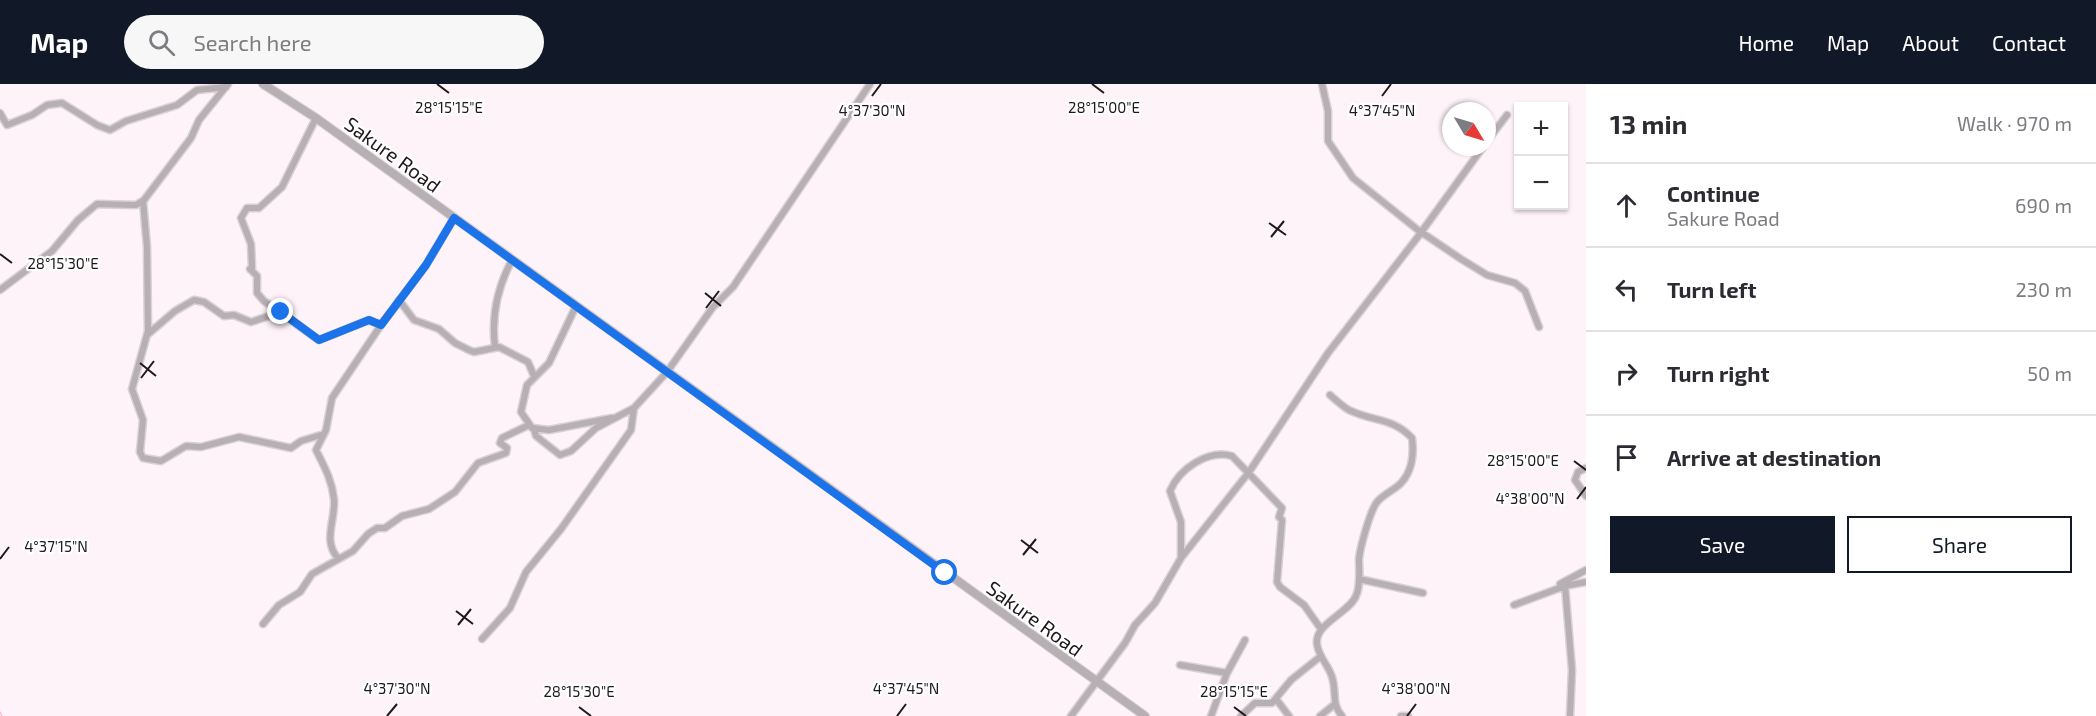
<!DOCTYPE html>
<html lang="en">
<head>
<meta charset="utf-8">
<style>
	:root { --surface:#fff; --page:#f7f7f7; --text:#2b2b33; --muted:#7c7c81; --line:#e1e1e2; --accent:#111827 }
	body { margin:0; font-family:"Exo 2",sans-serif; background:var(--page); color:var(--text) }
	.controls { position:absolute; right:18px; top:18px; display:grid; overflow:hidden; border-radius:0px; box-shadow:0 2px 4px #0004 }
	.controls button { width:54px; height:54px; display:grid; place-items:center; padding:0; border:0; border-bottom:2px solid var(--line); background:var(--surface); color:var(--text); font:30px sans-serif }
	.compass { position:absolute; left:1442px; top:18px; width:54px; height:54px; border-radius:50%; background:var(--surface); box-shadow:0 2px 4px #0004; rotate:128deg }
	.stop { position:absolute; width:18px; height:18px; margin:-14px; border:4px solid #1a73e8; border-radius:50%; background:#fff }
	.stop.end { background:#1a73e8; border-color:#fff; box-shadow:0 2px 6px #0008 }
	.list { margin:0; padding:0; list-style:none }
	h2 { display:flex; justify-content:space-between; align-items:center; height:78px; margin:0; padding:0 24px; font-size:26px }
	h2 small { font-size:20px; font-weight:400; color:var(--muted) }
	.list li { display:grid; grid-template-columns:39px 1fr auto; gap:18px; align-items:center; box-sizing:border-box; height:84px; padding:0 24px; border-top:2px solid var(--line) }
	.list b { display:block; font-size:22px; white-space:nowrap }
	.list p { margin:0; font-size:20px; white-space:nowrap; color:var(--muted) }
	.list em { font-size:20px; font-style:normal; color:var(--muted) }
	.actions { display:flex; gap:12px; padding:18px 24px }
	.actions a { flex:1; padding:14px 0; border:2px solid var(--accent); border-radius:0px; text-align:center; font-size:21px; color:var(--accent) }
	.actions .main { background:var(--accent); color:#fff }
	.icon { flex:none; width:33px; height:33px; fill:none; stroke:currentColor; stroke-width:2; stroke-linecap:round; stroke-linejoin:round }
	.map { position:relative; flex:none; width:1586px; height:632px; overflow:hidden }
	header { display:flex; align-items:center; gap:36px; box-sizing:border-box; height:84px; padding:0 30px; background:var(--accent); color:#fff }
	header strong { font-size:28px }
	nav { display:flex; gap:33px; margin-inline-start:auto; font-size:21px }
	.search { width:420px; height:54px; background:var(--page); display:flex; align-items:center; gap:15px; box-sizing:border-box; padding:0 21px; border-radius:33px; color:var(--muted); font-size:22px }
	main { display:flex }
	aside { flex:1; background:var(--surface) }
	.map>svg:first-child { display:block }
</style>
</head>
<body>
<header>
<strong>Map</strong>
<div class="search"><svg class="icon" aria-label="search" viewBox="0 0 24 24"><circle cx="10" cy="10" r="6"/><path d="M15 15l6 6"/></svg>Search here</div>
<nav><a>Home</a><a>Map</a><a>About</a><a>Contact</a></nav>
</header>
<main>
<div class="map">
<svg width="1586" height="632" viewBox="0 0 1586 632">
	<rect width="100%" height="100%" fill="#fef3f9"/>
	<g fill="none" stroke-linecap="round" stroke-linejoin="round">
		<!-- stream -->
		<path stroke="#ffb8e0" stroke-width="1.5" d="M0,628l2,4"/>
		<defs>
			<path id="minor" d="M1322,0l6,27v30l25,37 65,52 43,29 26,16 28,8 10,8 14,36
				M0,29l7,12 25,-10 15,-10 15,-2 35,22 13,5 16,-9 51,-16 20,-15 29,-3
				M316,34l-34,69 -23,21h-12l-6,10 10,26 1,24 -2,1 7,7v17l7,8 55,39 50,-20 12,5
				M1487,57l20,-26
				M143,117l4,46 1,84 -16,58 11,31 -3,32 3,6 18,3 25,-15 15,1 38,-10 52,11 10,-7 23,-7
				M0,206l52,-39 26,-31 19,-16 39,1 8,-5 47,-62 8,-18 29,-36
				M399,216l15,20 25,9 16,14 14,7 5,2 25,-5 29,15 6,14
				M576,222l-27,57 -22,22 -6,27 11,16 17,2 63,-12
				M147,251l28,-24 19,-11 10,2 20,14 10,-1 17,7 30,-10
				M495,263c-4,-32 2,-59 17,-87
				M1330,311c6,5 12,11 19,15 24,12 43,7 63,28 2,16 0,35 -13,47 -7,6 -16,10 -22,17 -7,9 -17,46 -18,57 0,11 2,26 -3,37 -7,17 -42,28 -39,48 1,12 12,22 15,33 5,15 -1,27 10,39
				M534,345l2,7 24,19 11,-4 25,-23 38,-20
				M1586,384l-8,4 -3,8 11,16
				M338,474c-16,-17 -2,-39 -4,-59 -2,-19 -10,-33 -18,-49l10,-20 6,-32 49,-73 45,-60 28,-47
				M1181,474v-36l-11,-31c9,-22 38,-42 62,-35l50,52 -3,9 3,3 -5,62 3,5 24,18 17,24
				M1359,495l64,14
				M1560,500l26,-14
				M1565,502l7,84 -2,46
				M1514,521l51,-19 21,-4
				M263,540l16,-19 21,-13 12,-18 41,-23 15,-17 9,-6h8l17,-12 27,-7 26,-17 23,-29 28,-10 1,-5 -7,-5 2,-5 27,-13
				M482,555l28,-31 16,-36 35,-43 70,-99 3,-22 33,-36 46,-65 20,-20 137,-203
				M1180,581l47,8
				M1276,615l13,17
				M1071,632l54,-73 10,-18 20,-22 26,-45 68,-86 79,-119 89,-115 66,-91
				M1211,632l16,-43 18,-33
				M1241,632l14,-13h17l19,-23 30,-24
				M1320,632l15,-12
				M1401,632h7"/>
			<path id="tertiary" d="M263,0l53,34 829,598"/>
		</defs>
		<!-- minor casing -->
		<use href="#minor" stroke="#dad0d6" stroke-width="9"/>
		<!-- tertiary casing -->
		<use href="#tertiary" stroke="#dad0d6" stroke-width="10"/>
		<!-- minor -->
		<use href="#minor" stroke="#b6afb3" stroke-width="6"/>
		<!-- tertiary -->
		<use href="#tertiary" stroke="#b6afb3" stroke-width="8"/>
	</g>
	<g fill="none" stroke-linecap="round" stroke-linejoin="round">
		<!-- route -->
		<path stroke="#1a73e8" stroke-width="8" d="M281,228l38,28 50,-20 12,5 45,-60 28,-47 491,355"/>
	</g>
	<!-- ticks -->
	<path fill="none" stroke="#1f191c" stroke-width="2" d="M437,0l12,9M1092,0l12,9M872,12l9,-12M1382,12l9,-12M1269,139l17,12M1271,153l13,-16M0,170l12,9M705,209l16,13M706,224l13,-17M140,279l16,13M141,294l13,-17M1574,377l12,9M1577,415l9,-12M1021,456l17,13M1023,471l13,-16M0,475l9,-12M456,527l17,13M458,541l13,-16M579,623l12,9M1234,623l12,9M387,632l10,-12M897,632l9,-12M1407,632l9,-12"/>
	<g text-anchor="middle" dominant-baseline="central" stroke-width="4.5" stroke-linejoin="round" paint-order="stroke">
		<!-- street labels -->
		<g font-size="20" fill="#1f191c" stroke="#fff">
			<text transform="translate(393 70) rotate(36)">Sakure Road</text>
			<text transform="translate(1035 534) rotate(36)">Sakure Road</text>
		</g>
	</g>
	<g font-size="15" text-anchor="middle" fill="#1f191c" stroke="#fff" stroke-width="4.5" stroke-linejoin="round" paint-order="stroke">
		<text x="449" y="29">28°15'15"E</text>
		<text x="1104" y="29">28°15'00"E</text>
		<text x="872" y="32">4°37'30"N</text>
		<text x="1382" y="32">4°37'45"N</text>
		<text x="63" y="185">28°15'30"E</text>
		<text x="1523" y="382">28°15'00"E</text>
		<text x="1530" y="420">4°38'00"N</text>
		<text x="56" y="468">4°37'15"N</text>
		<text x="397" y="610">4°37'30"N</text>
		<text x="906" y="610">4°37'45"N</text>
		<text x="1416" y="610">4°38'00"N</text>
		<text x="579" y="613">28°15'30"E</text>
		<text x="1234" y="613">28°15'15"E</text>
	</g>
</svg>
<div class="controls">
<button>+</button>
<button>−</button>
</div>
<svg class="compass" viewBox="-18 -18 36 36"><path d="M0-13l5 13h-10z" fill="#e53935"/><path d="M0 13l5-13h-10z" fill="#7c7c81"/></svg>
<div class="stop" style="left:945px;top:489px"></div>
<div class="stop end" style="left:281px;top:228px"></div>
</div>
<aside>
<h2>13 min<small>Walk · 970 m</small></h2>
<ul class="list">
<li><svg class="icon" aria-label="ahead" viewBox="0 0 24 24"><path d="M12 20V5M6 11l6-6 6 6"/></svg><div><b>Continue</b><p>Sakure Road</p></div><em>690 m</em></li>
<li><svg class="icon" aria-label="left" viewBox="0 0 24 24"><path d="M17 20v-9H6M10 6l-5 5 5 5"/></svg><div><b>Turn left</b></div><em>230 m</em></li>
<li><svg class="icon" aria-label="right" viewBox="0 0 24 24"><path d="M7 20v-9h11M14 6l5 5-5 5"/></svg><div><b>Turn right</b></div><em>50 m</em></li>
<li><svg class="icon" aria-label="arrive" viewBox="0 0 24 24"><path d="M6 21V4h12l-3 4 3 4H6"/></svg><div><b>Arrive at destination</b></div></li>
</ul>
<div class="actions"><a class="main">Save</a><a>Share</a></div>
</aside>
</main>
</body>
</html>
